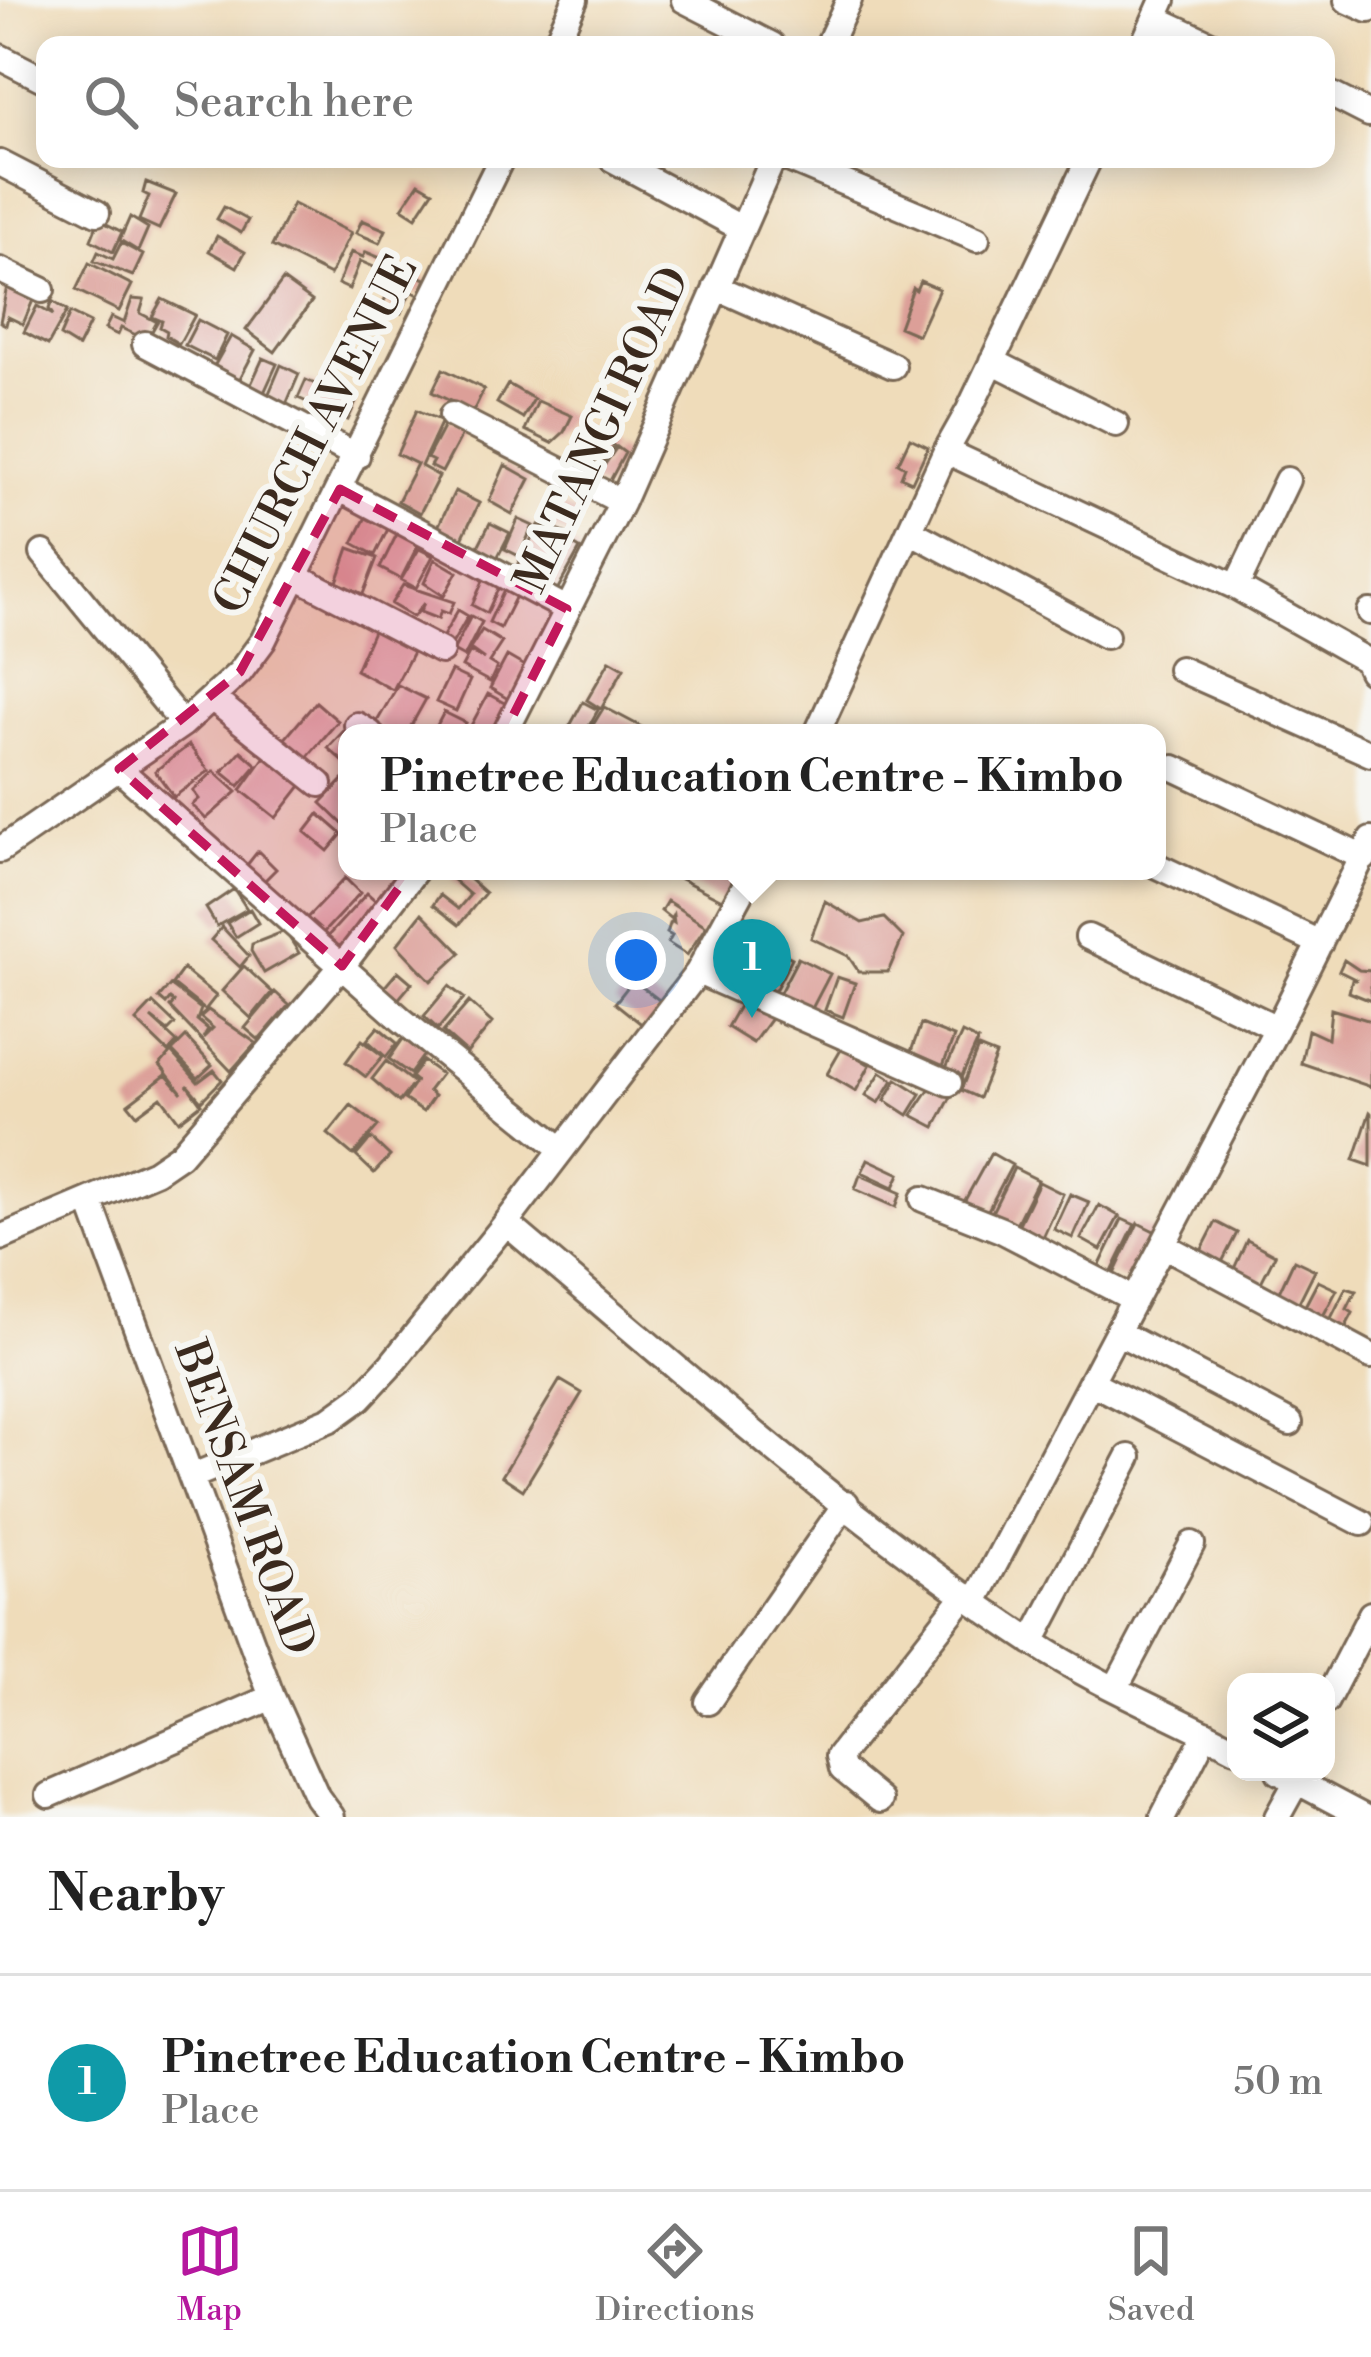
<!DOCTYPE html>
<html lang="en">
<head>
<meta charset="utf-8">
<style>
	:root { --surface:#fff; --page:#f2f2f2; --text:#222; --muted:#767676; --line:#e0e0e0; --accent:#b5179e }
	body { margin:0; font-family:"Libre Bodoni",serif; background:var(--page); color:var(--text) }
	.controls { position:absolute; right:36px; bottom:36px; display:grid; overflow:hidden; border-radius:24px; box-shadow:0 6px 30px #0003 }
	.controls button { width:108px; height:108px; display:grid; place-items:center; padding:0; border:0; border-bottom:3px solid var(--line); background:var(--surface); color:var(--text); font:60px sans-serif }
	.you { position:absolute; left:636px; top:960px; width:42px; height:42px; margin:-30px; border:9px solid #fff; border-radius:50%; background:#1a73e8; box-shadow:0 0 0 18px #1a73e833 }
	.badge { display:grid; place-items:center; width:78px; height:78px; border-radius:50%; background:var(--accent); color:#fff; font-size:39px; font-weight:700 }
	.pin { position:absolute; translate:-50% -99px; filter:drop-shadow(0 3px 6px #0008) }
	.pin::after { content:''; position:absolute; top:63px; width:42px; height:36px; background:inherit; clip-path:polygon(0 0,100% 0,50% 100%) }
	.popup { position:absolute; left:338px; top:724px; width:828px; height:156px; box-sizing:border-box; display:grid; place-content:center; border-radius:24px; background:var(--surface); filter:drop-shadow(0 3px 9px #0005); font-size:39px; white-space:nowrap; color:var(--muted) }
	.popup b { font-size:45px; color:var(--text) }
	.popup::after { content:''; position:absolute; left:50%; top:100%; margin-left:-24px; border:24px solid transparent; border-top-color:var(--surface) }
	.list { margin:0; padding:0; list-style:none }
	h2 { display:flex; justify-content:space-between; align-items:center; height:156px; margin:0; padding:0 48px; font-size:51px }
	h2 small { font-size:39px; font-weight:400; color:var(--muted) }
	.list li { display:grid; grid-template-columns:78px 1fr auto; gap:36px; align-items:center; box-sizing:border-box; height:216px; padding:0 48px; border-top:3px solid var(--line) }
	.list b { display:block; font-size:45px; white-space:nowrap }
	.list p { margin:0; font-size:39px; white-space:nowrap; color:var(--muted) }
	.list em { font-size:39px; font-style:normal; color:var(--muted) }
	.icon { flex:none; width:66px; height:66px; fill:none; stroke:currentColor; stroke-width:2; stroke-linecap:round; stroke-linejoin:round }
	.map { position:relative; flex:none; width:1371px; height:1817px; overflow:hidden }
	.search { position:absolute; background:var(--surface); box-shadow:0 6px 30px #0003; left:36px; right:36px; top:36px; height:132px; display:flex; align-items:center; gap:30px; box-sizing:border-box; padding:0 42px; border-radius:24px; color:var(--muted); font-size:45px }
	.sheet { height:372px; background:var(--surface) }
	nav { display:flex; justify-content:space-around; align-items:center; box-sizing:border-box; height:168px; border-top:3px solid var(--line); background:var(--surface); font-size:33px; color:var(--muted) }
	nav a { display:grid; justify-items:center; gap:6px }
	nav .on { color:var(--accent) }
	.map>svg:first-child { display:block }
</style>
</head>
<body>
<div class="map">
<svg width="1371" height="1817" viewBox="0 0 1371 1817">
	<rect width="100%" height="100%" fill="#f6f6f2"/>
	<filter id="ink" filterUnits="userSpaceOnUse"><feTurbulence type="fractalNoise" baseFrequency=".00833" numOctaves="2"/><feDisplacementMap in="SourceGraphic" scale="24" xChannelSelector="R" yChannelSelector="G"/><feConvolveMatrix kernelMatrix="1 2 1 2 8 2 1 2 1" color-interpolation-filters="sRGB"/></filter>
	<filter id="wash" filterUnits="userSpaceOnUse"><feTurbulence type="fractalNoise" baseFrequency=".004" numOctaves="4" result="noise"/><feDisplacementMap in="SourceGraphic" scale="48" xChannelSelector="R" yChannelSelector="G"/><feGaussianBlur stdDeviation="2.7" result="paint"/><feColorMatrix in="noise" values="0 0 0 0 0 0 0 0 0 0 0 0 0 0 0 0 0 1.4 0 .05"/><feComposite in="paint" operator="in"/></filter>
	<g filter="url(#wash)">
		<rect width="100%" height="100%" fill="#efdcba"/>
		<g id="blocks">
			<!-- building -->
			<path fill="#dc9f98" d="M146,182l30,12 -17,35 -20,-9 10,-24 -6,-3z
				M419,183l14,8 -17,26 -14,-9z
				M293,204l58,29 -21,42 -58,-29z
				M224,207l24,13 -7,13 -24,-14z
				M130,217l18,11 -10,23 -18,-11z
				M99,220l23,12 -9,20 -22,-12z
				M362,220l24,10 -6,13 -24,-10z
				M217,236l28,16 -8,15 -28,-16z
				M121,243l22,12 -10,21 -39,-15 4,-9 15,7z
				M351,252l12,5 3,-5 31,13 -5,10 -32,-14 -11,28 -11,-5z
				M89,263l43,22 -13,26 -43,-21z
				M413,274l13,5 -7,16 -8,-4 -10,22 -18,-10 10,-20 14,6z
				M283,280l29,21 -37,51 -29,-22z
				M8,281l28,12 -13,31 -15,-7 -2,8 -6,-3z
				M920,281l19,8 -21,46 -19,-8 14,-39 3,2z
				M132,299l12,1 -4,13 17,9 -10,18 -26,-12 -3,7 -13,-6 6,-12 13,6z
				M162,299l33,16 -16,29 -13,-8 1,-5 -7,-4 2,-6 -10,-4z
				M52,301l15,10 -19,34 -24,-13 13,-26 16,9 -4,-6z
				M70,313l20,10 -12,24 -18,-11z
				M198,320l29,15 -12,25 -30,-15z
				M231,336l24,14 -18,34 -25,-14z
				M263,358l14,6 -15,33 -14,-6z
				M281,365l18,9 -14,33 -18,-9z
				M443,369l41,20 -11,23 -41,-20z
				M306,380l50,22 -8,18 -50,-22z
				M508,384l26,15 -11,19 -26,-15z
				M538,401l34,15 -8,16 -12,11 -27,-13z
				M417,410l25,11 -21,45 18,10 -19,37 -22,-12 19,-37 -20,-10z
				M446,422l18,9 -22,41 -12,-6 3,-5 -6,-3z
				M583,427l31,19 -12,18 -6,-5 -3,7 -17,-8 5,-7 -7,-4z
				M910,438l18,9 -16,35 -11,-5 4,-10 -7,-4z
				M617,447l8,6 -20,37 -21,-12 7,-10 12,-1z
				M505,465l25,14 -18,35 -23,-13z
				M455,491l24,12 -20,42 -24,-12z
				M551,502l27,11 -8,22 -27,-10z
				M366,517l22,12 -13,26 -22,-12z
				M518,519l15,7 -14,30 -14,-7z
				M490,523l20,10 -16,31 -20,-10z
				M539,525l41,24 -24,43 -41,-23z
				M401,526l21,11 -21,42 -21,-11z
				M349,548l28,10 -14,36 -26,-12z
				M419,549l14,7 -17,32 -15,-8z
				M435,559l22,13 -13,24 -20,-13z
				M484,567l20,9 -17,37 -15,-8 11,-24 -4,-3z
				M508,582l12,6 -20,40 -11,-6z
				M403,585l51,17 -5,12 -8,-3 -3,8 -18,-7 4,-9 -11,14 -22,-13z
				M458,610l10,6 -20,35 -10,-6z
				M471,616l11,6 -18,35 -11,-6z
				M376,624l40,22 -23,44 -37,-20z
				M482,630l20,12 -13,20 8,5 -7,15 -28,-15 8,-15 14,7 -14,-10z
				M507,656l19,11 -18,32 -18,-11z
				M610,660l14,8 -23,41 -14,-9z
				M451,671l19,9 -14,31 -20,-9z
				M398,685l28,14 -19,34h-20l-12,-8z
				M488,694l20,11 -14,28h-27z
				M316,702l22,19 -33,39 -22,-19z
				M583,702l15,8 -13,23h-19z
				M604,707l49,26h-65z
				M444,712l22,11 -5,10h-28z
				M352,722l12,11h-17l-2,30 -17,-15z
				M189,745l20,26 -35,26 -19,-26z
				M272,747l36,30 -32,41 -35,-28z
				M241,751l16,14 -18,21 -17,-14z
				M214,771l23,21 -31,27 -14,-14 7,-6 -6,-8z
				M347,776v52l-26,-25z
				M319,814l23,20 -14,17 -23,-19z
				M258,851l18,18 -13,13 -16,-17z
				M460,871l25,22 -26,32 -26,-20 7,-10 18,14 12,-14 -18,-16z
				M684,871h36l19,10 -11,22 -47,-24z
				M345,878l15,15 -39,42 -16,-15z
				M234,889l13,20 -30,17 -11,-18z
				M367,893l16,14 -41,44 -15,-14z
				M667,901l39,25 -19,29 -19,-12 4,-7 -5,-3 4,-12 3,2 -1,-8 -2,4 -10,-8z
				M825,901l37,22 22,-5 19,19 -15,35h-29l-11,-16 -37,-18z
				M250,909l8,14 -22,14 -9,-14z
				M422,913l39,40 -30,28 -34,-36z
				M222,927l27,29 -9,11 -29,-27z
				M285,931l14,22 -35,20 -13,-22 1,-7z
				M761,942l31,16 -22,42 -31,-16z
				M798,958l32,16 -24,46 -32,-16z
				M1344,960l15,10 12,1v30l-22,-9 3,-12h5l-18,-9z
				M244,966l28,26 -21,26 -29,-27z
				M183,969l33,27 -11,14 -33,-26z
				M398,971l14,12 -16,19 -14,-12z
				M837,977l18,6 -12,34 -18,-7z
				M633,980l34,26 -18,24 -34,-27z
				M170,985l31,24 -4,11 11,9 -5,9 10,-10 -13,-11 8,-7 48,33 -25,28 -61,-64 4,-5 -4,-3 -4,5 -7,-6z
				M449,986l15,12 -26,31 -14,-13z
				M275,992l14,13 -30,35 -14,-12z
				M747,992l31,17 -25,34 -26,-16z
				M469,1002l23,21 -25,30 -24,-21z
				M153,1003l22,21 -7,7 -17,-13 26,24 -9,10 -32,-31z
				M1331,1009l40,12v66l-70,-24 7,-33 20,9z
				M921,1024l33,13 -13,34 -32,-14z
				M378,1027l19,16 -11,14 -19,-17z
				M408,1032l21,16 -19,26 -21,-15z
				M962,1033l16,8 -18,39 -16,-8z
				M186,1037l26,28 -14,13 -26,-27z
				M362,1040l21,16 -17,21 -20,-15z
				M842,1048l28,17 -14,26 -29,-17z
				M978,1048l18,7 -17,43 -18,-8z
				M171,1052l27,30 16,-12 8,10 -21,21 -14,-16 14,19 -22,17 -18,-24 -24,18 -9,-11 38,-29 16,18 -22,-28z
				M386,1061l28,22 -15,19 -27,-23z
				M423,1061l18,13 -13,17 6,5 -11,16 -19,-13 12,-18 -5,-4z
				M881,1072l12,8 -14,23 -13,-8z
				M897,1079l24,15 -13,21 -23,-15z
				M932,1085l21,8 -18,34 -23,-12z
				M351,1105l27,21 -25,29 -25,-21z
				M1370,1112l1,1v53l-17,-6z
				M371,1138l19,18 -16,17 -18,-17z
				M991,1153l21,12 -26,49 -22,-12z
				M868,1159l32,15 -6,13 -32,-15z
				M1014,1168l24,12 -26,52 -24,-12z
				M860,1175l41,18 -5,14 -41,-18z
				M1039,1182l24,12 -23,50 -25,-12z
				M1070,1194l19,8 -16,36 -19,-9z
				M1099,1205l20,11 -18,34 -20,-11z
				M1122,1219l13,6 -25,51 -12,-7z
				M1216,1222l21,11 -17,33 -21,-11z
				M1138,1223l24,12 -23,51 -25,-12z
				M1247,1240l28,15 -21,41 -26,-14z
				M1294,1260l21,10 -17,34 -20,-10z
				M1318,1281l19,9 -14,26 -18,-10z
				M1346,1288l10,3 -9,18 6,4 -9,17 -15,-8z
				M560,1380l22,13 -59,97 -21,-14z"/>
		</g>
	</g>
	<g filter="url(#ink)">
		<use href="#blocks" fill-opacity="0" stroke="#7a6855" stroke-width="3"/>
		<g fill="none" stroke-linecap="round" stroke-linejoin="round">
			<defs>
				<path id="minor" d="M684,0l88,45
					M1347,0l22,10
					M1155,18l58,27
					M555,45l20,-45
					M828,45l21,-45
					M1143,45l20,-45
					M0,57l45,23
					M1326,92l43,22
					M612,159l129,69
					M788,159l189,80
					M0,163l97,50
					M0,270l42,20
					M716,287l177,79
					M145,344l212,112
					M992,361l124,63
					M452,415l170,87
					M946,451l290,136 130,73 5,11
					M340,489l227,120
					M910,531l196,105
					M43,553l140,171
					M298,577l143,74
					M1236,587l51,-107
					M1370,612h1
					M1180,669l191,85
					M213,699l107,85
					M357,725l13,8
					M505,733l117,-231 151,-343
					M817,733l129,-282 23,-41 120,-251
					M1174,768l190,90
					M119,769l283,251 158,128
					M0,850l183,-126 57,-52 23,-31 238,-482
					M1157,866l163,77
					M1088,937l189,91
					M698,972l251,111
					M923,1199l78,31 133,69
					M90,1202l182,495 45,100 15,20
					M506,1223c171,144 341,297 528,420 63,42 135,70 202,106
					M0,1238l155,-66 25,-17 162,-189 73,-95
					M1163,1245l208,111
					M1117,1332l173,91
					M1091,1382l271,141
					M193,1476l138,-57 29,-21 29,-31 117,-144 192,-251 55,-101
					M975,1602l302,-574 94,-188
					M1032,1642l97,-185
					M1115,1689l77,-145
					M1326,1701l45,-87
					M708,1702l138,-199
					M1279,1772l85,45
					M49,1795l223,-98
					M880,1800l-38,-31 -3,-13 126,-161
					M1163,1817l43,-84
					M1277,1817l20,-36"/>
			</defs>
			<!-- minor casing -->
			<use href="#minor" stroke="#7a6855" stroke-width="30"/>
			<!-- minor -->
			<use href="#minor" stroke="#fff" stroke-width="24"/>
		</g>
	</g>
	<!-- marked area -->
	<path fill="#c2185b" fill-opacity="0.2" stroke="#c2185b" stroke-width="9" stroke-dasharray="24 15" stroke-linejoin="round" d="M340,489l227,120 -80,158 -145,199 -223,-197 121,-97z"/>
	<g text-anchor="middle" dominant-baseline="central" stroke-width="12" stroke-linejoin="round" paint-order="stroke">
		<!-- street labels -->
		<g font-size="45" fill="#3b2a1e" stroke="#f6f6f2">
			<text transform="translate(603 430) rotate(-65)">MATANGI ROAD</text>
			<text transform="translate(316 435) rotate(-63)">CHURCH AVENUE</text>
			<text transform="translate(244 1498) rotate(70)">BENSAM ROAD</text>
		</g>
	</g>
</svg>
<div class="controls">
<button><svg class="icon" aria-label="layers" viewBox="0 0 24 24"><path d="M12 4l9 5-9 5-9-5zM3 14l9 5 9-5"/></svg></button>
</div>
<div class="you"></div>
<div class="pin badge" style="left:752px;top:1018px;background:#0f9aa8">1</div>
<div class="popup"><b>Pinetree Education Centre - Kimbo</b>Place</div>
<div class="search"><svg class="icon" aria-label="search" viewBox="0 0 24 24"><circle cx="10" cy="10" r="6"/><path d="M15 15l6 6"/></svg>Search here</div>
</div>
<section class="sheet">
<h2>Nearby<small></small></h2>
<ul class="list">
<li><span class="badge" style="background:#0f9aa8">1</span><div><b>Pinetree Education Centre - Kimbo</b><p>Place</p></div><em>50 m</em></li>
</ul>
</section>
<nav>
<a class="on"><svg class="icon" aria-label="map" viewBox="0 0 24 24"><path d="M3 6l6-2 6 2 6-2v14l-6 2-6-2-6 2zM9 4v14M15 6v14"/></svg>Map</a>
<a><svg class="icon" aria-label="directions" viewBox="0 0 24 24"><path d="M12 3l9 9-9 9-9-9zM9 14v-3h6M13 9l2 2-2 2"/></svg>Directions</a>
<a><svg class="icon" aria-label="saved" viewBox="0 0 24 24"><path d="M7 4h10v16l-5-4-5 4z"/></svg>Saved</a>
</nav>
</body>
</html>
